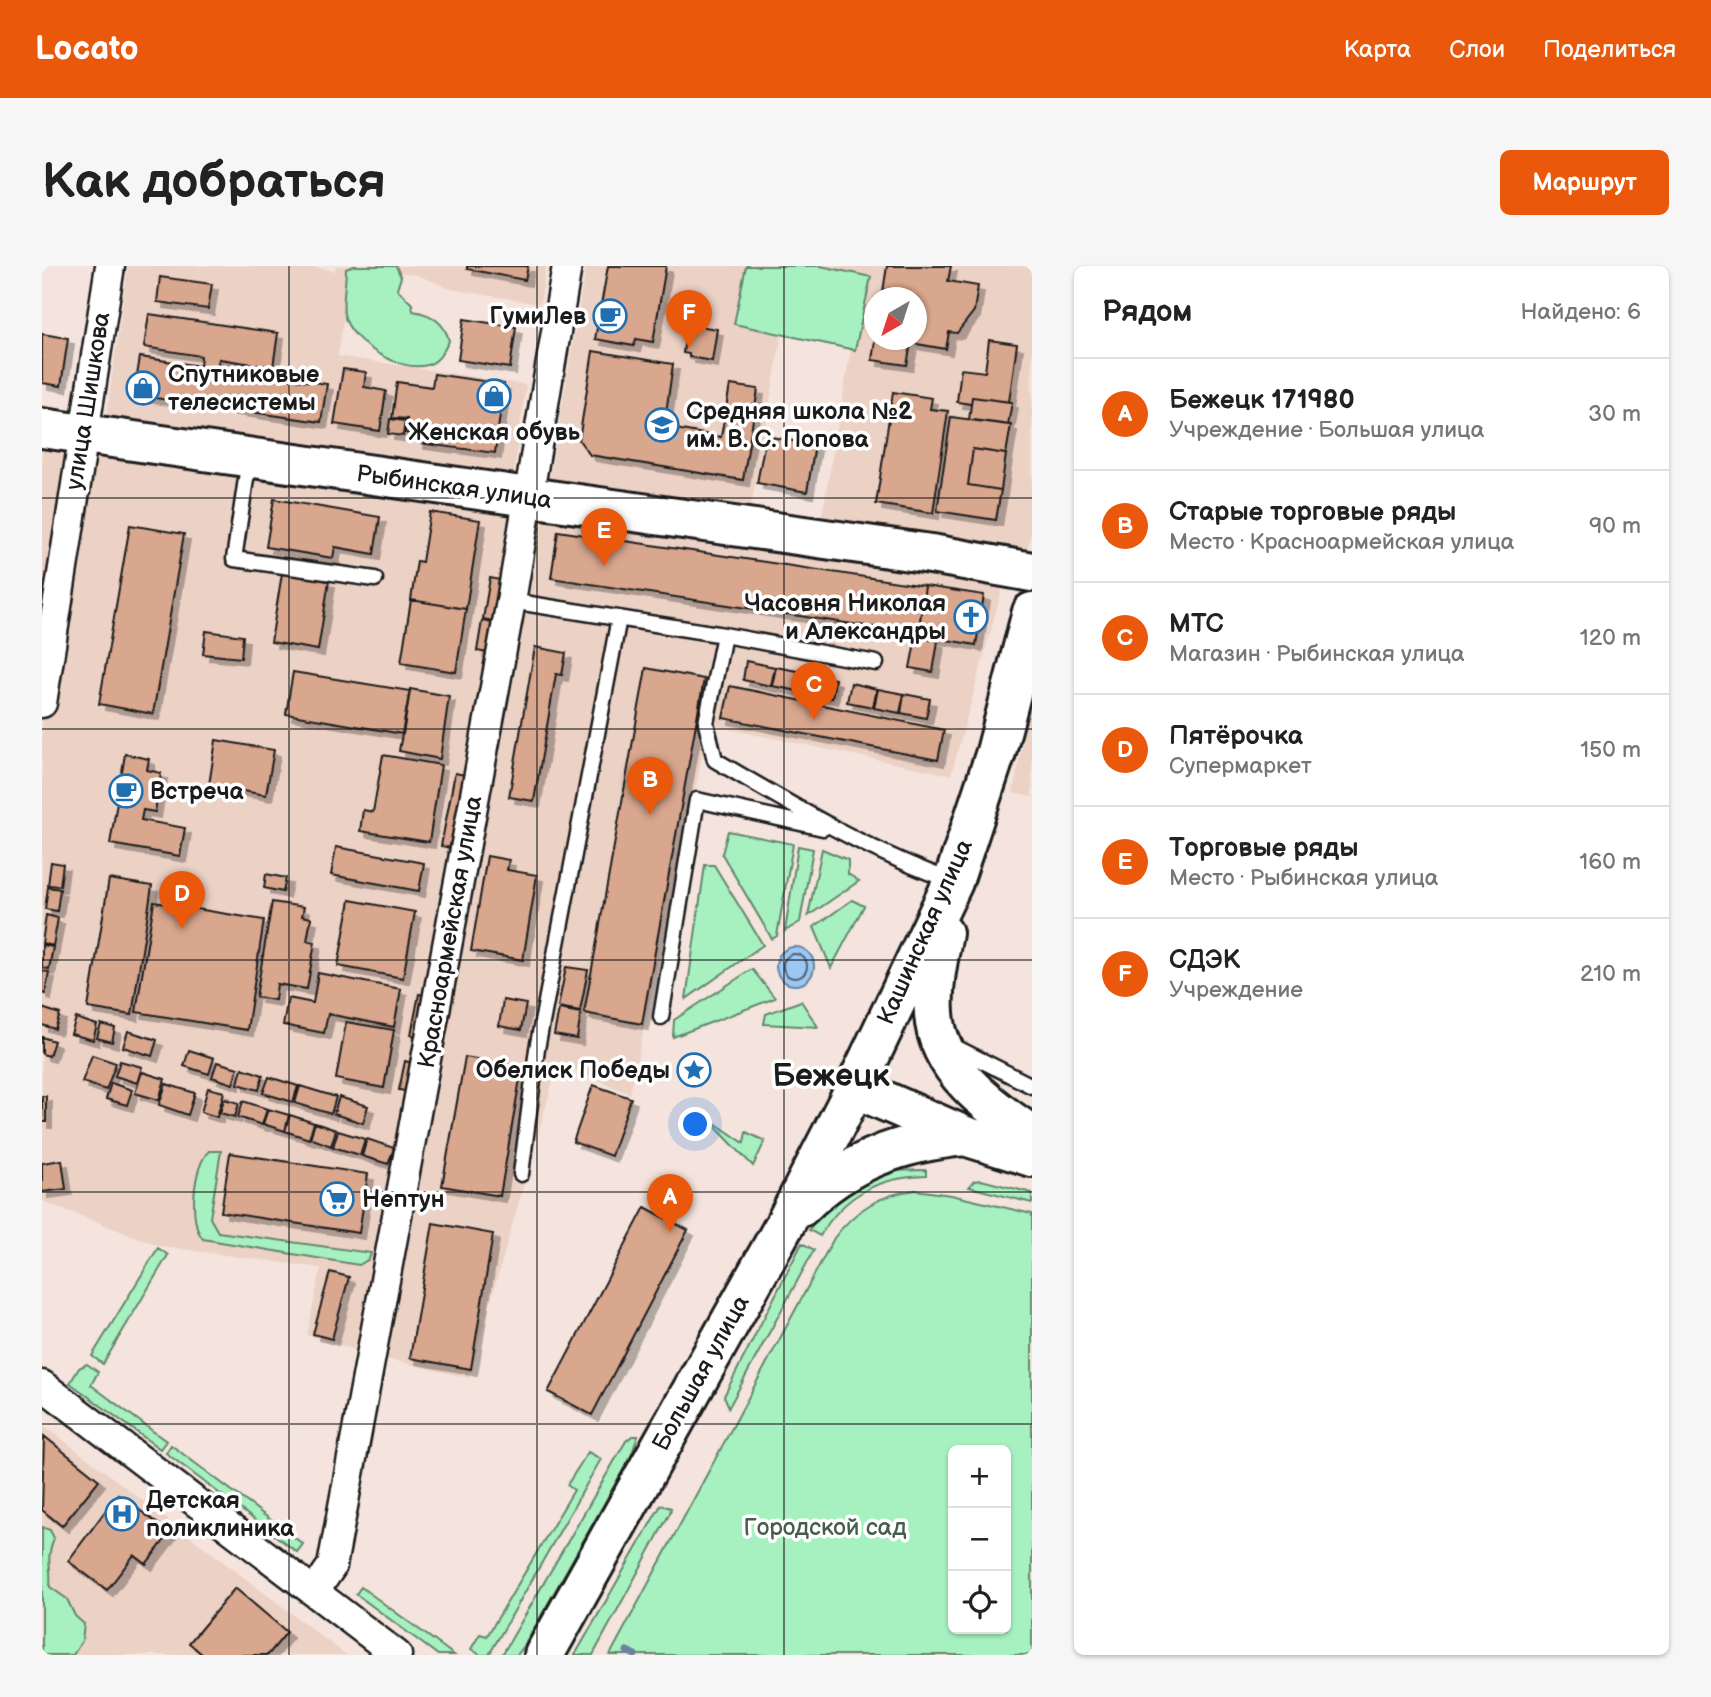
<!DOCTYPE html>
<html lang="ru">
<head>
<meta charset="utf-8">
<style>
	:root { --surface:#fff; --page:#f6f6f6; --text:#222; --muted:#767676; --line:#e0e0e0; --accent:#ea580c }
	body { margin:0; font-family:"Balsamiq Sans",sans-serif; background:var(--page); color:var(--text) }
	.controls { position:absolute; right:21px; bottom:21px; display:grid; overflow:hidden; border-radius:10px; box-shadow:0 2px 5px #0004 }
	.controls button { width:63px; height:63px; display:grid; place-items:center; padding:0; border:0; border-bottom:2px solid var(--line); background:var(--surface); color:var(--text); font:35px sans-serif }
	.compass { position:absolute; left:822px; top:21px; width:63px; height:63px; border-radius:50%; background:var(--surface); box-shadow:0 2px 5px #0004; rotate:219deg }
	.you { position:absolute; left:654px; top:859px; width:24px; height:24px; margin:-18px; border:5px solid #fff; border-radius:50%; background:#1a73e8; box-shadow:0 0 0 10px #1a73e833 }
	.badge { display:grid; place-items:center; width:46px; height:46px; border-radius:50%; background:var(--accent); color:#fff; font-size:23px; font-weight:700 }
	.pin { position:absolute; translate:-50% -58px; filter:drop-shadow(0 2px 4px #0008) }
	.pin::after { content:''; position:absolute; top:37px; width:24px; height:21px; background:inherit; clip-path:polygon(0 0,100% 0,50% 100%) }
	.list { margin:0; padding:0; list-style:none }
	h2 { display:flex; justify-content:space-between; align-items:center; height:91px; margin:0; padding:0 28px; font-size:30px }
	h2 small { font-size:23px; font-weight:400; color:var(--muted) }
	.list li { display:grid; grid-template-columns:46px 1fr auto; gap:21px; align-items:center; box-sizing:border-box; height:112px; padding:0 28px; border-top:2px solid var(--line) }
	.list b { display:block; font-size:26px; white-space:nowrap }
	.list p { margin:0; font-size:23px; white-space:nowrap; color:var(--muted) }
	.list em { font-size:23px; font-style:normal; color:var(--muted) }
	.icon { flex:none; width:38px; height:38px; fill:none; stroke:currentColor; stroke-width:2; stroke-linecap:round; stroke-linejoin:round }
	.map { position:relative; flex:none; width:990px; height:1389px; overflow:hidden; border-radius:10px }
	header { display:flex; align-items:center; gap:42px; box-sizing:border-box; height:98px; padding:0 35px; background:var(--accent); color:#fff }
	header strong { font-size:33px }
	nav { display:flex; gap:38px; margin-inline-start:auto; font-size:24px }
	.intro { display:flex; align-items:center; justify-content:space-between; box-sizing:border-box; height:168px; padding:0 42px }
	h1 { margin:0; font-size:49px }
	.button { padding:18px 32px; border-radius:10px; background:var(--accent); color:#fff; font-size:24px; font-weight:700 }
	main { display:flex; gap:42px; padding:0 42px }
	aside { flex:1; background:var(--surface); border-radius:10px; box-shadow:0 2px 5px #0004 }
	.map>svg:first-child { display:block }
</style>
</head>
<body>
<header>
<strong>Locato</strong>
<nav><a>Карта</a><a>Слои</a><a>Поделиться</a></nav>
</header>
<div class="intro"><h1>Как добраться</h1><a class="button">Маршрут</a></div>
<main>
<div class="map">
<svg width="990" height="1389" viewBox="0 0 990 1389">
	<defs>
		<filter id="shadow"><feDropShadow dx="6" dy="6" stdDeviation="0" flood-color="#0004"/></filter>
	</defs>
	<rect width="100%" height="100%" fill="#f4e4dd"/>
	<filter id="ink" filterUnits="userSpaceOnUse"><feTurbulence type="fractalNoise" baseFrequency=".0143" numOctaves="2"/><feDisplacementMap in="SourceGraphic" scale="14" xChannelSelector="R" yChannelSelector="G"/><feConvolveMatrix kernelMatrix="1 2 1 2 8 2 1 2 1" color-interpolation-filters="sRGB"/></filter>
	<g filter="url(#ink)">
		<!-- built -->
		<path fill="#ecd1c5" fill-rule="evenodd" d="M86,0h177l30,5 1,-5h15l-13,90 188,29 -13,93 -407,-60z
			M320,0h184l-6,38 -89,-15 -34,-14z
			M544,0h446v258l-5,30 -206,-32 30,-173 -69,-15 -32,178 -201,-30zM832,32h42v42h-42z
			M0,172l341,58 620,90 -52,189 -242,-50 -79,369 -72,-31 -89,315 -98,-23 -64,-20 14,-67 -161,-22 -118,-45z
			M990,425v106l-19,-4z
			M0,1158l304,231h-304z"/>
		<!-- green -->
		<path fill="#a7f1c0" stroke="#62866e" stroke-width="2" fill-rule="evenodd" d="M312,0h42l5,11 -4,12 15,15 1,7c19,3 32,12 36,30 -5,9 -10,21 -22,24 -27,8 -78,-23 -83,-51 -2,-13 2,-31 2,-45z
			M704,0h75l50,11 -16,73 -121,-26z
			M686,565l65,13 -16,92 -5,3 -50,-85z
			M756,580l15,3 -13,73 -15,9z
			M780,583l26,11v14l11,7 -51,35z
			M663,599h9l49,80 -77,54z
			M810,634l12,6 -33,62 -17,-41z
			M710,703l23,29 -102,39 1,-17z
			M759,735l17,26 -54,-3 2,-10z
			M664,851l38,26 2,-11 19,9 -12,25z
			M167,885h12l-11,67 8,14 153,21 -2,6 -10,6 -156,-26c-15,-16 -10,-74 6,-88z
			M884,904v6c-48,1 -82,19 -106,60l-11,-6 21,-29 58,-30z
			M939,914l51,13v10l-63,-16 5,-6z
			M874,924l35,5 81,19v441h-422l224,-417c21,-28 46,-44 82,-48zM911,1184h53v179h-53z
			M760,977l12,7 -85,157 -5,-11z
			M116,982l10,7 -65,109 -11,-8z
			M45,1098l11,8 -7,13 75,56 -6,8 -90,-66 9,-15z
			M590,1170h6l-7,20 -107,190 -7,9h-15l124,-214z
			M129,1179l132,99 -6,8 -131,-99z
			M546,1186l13,7 -112,196h-9l-9,-6 9,-15 7,2 87,-146 -7,-5z
			M619,1239l10,3 -1,5 -77,142h-18z
			M0,1261l8,3 4,8c-9,24 -2,26 -4,49l17,12 8,17 9,8 -2,17 -9,14h-31z
			M319,1321l93,68h-16l-82,-61z"/>
		<!-- water -->
		<path fill="#9ac7f4" stroke="#68839e" stroke-width="2" d="M734 700a19 19 0 1 1 38 0a19 19 0 1 1-38 0Z"/>
		<g fill="none" stroke-linecap="round" stroke-linejoin="round">
			<!-- shore -->
			<path stroke="#4e6072" stroke-width="2" d="M741 700a12 12 0 1 1 24 0a12 12 0 1 1-24 0Z"/>
			<!-- stream -->
			<path stroke="#68839e" stroke-width="7" d="M585,1385l8,4"/>
		</g>
		<!-- building -->
		<path fill="#d9a68e" stroke="#1c1c1c" stroke-width="2" filter="url(#shadow)" d="M425,0h61l-3,14 -58,-11z
			M566,0h58l-13,76 -17,-3 -2,7 -39,-7z
			M845,0h64l-3,15 30,5 -4,25 -17,22 -8,-1 -3,17 -35,-6 -4,22 -35,-5 3,-20h41v-42h-34z
			M118,11l52,7 -4,25 -51,-7z
			M107,48l129,19 -5,34 -54,-8 -2,9 110,16 -6,38 -187,-27 6,-38 60,9 1,-10 -57,-9z
			M422,53l52,8 -6,41 -52,-8z
			M645,58l30,5 -5,32 -23,-4v-3l-6,-1z
			M0,68l26,4 -7,48 -19,-3z
			M947,74l28,4 -8,58 -37,-5 -1,7 -14,-2 4,-33 24,3z
			M551,85l80,13 -9,63 57,10 9,-52 28,4 -15,91 -153,-25 -11,-15z
			M301,103l23,3 -2,15 22,4 -6,40 -46,-7z
			M392,108l70,10 -9,69 -77,-10 1,-8 -14,-2 2,-14 -15,-1 5,-36 35,5z
			M851,126l39,6 -2,11 18,2 -15,102 -57,-9z
			M930,131l40,5 -4,23 -39,-5z
			M909,151l60,8 -5,29 -33,-5 -5,36 33,5 -5,30 -59,-9z
			M348,153l15,2 -2,15 -15,-2z
			M724,170l49,9 -8,47 -50,-9z
			M931,183l33,5 -5,36 -33,-5z
			M232,233l106,18 -6,37 -39,-7 -2,11 -67,-11z
			M388,246l50,8 -14,89 -55,-9 6,-39 5,1z
			M88,259l54,9 -31,180 -54,-10z
			M516,265l367,55 -7,48 -367,-56z
			M240,307l47,8 -11,69 -47,-8z
			M448,312l15,3 -7,41 -15,-3z
			M883,320l59,9 -8,50 -58,-10z
			M369,334l55,9 -10,63 -55,-9z
			M440,355l16,3 -5,30 -16,-3z
			M164,365l37,5 -2,22 -38,-4z
			M874,371l22,4 -5,31 -23,-4z
			M493,381l31,6 -4,22 -6,-1 -22,127 -25,-4z
			M704,395l29,6 -4,19 -28,-6z
			M734,401l32,6 -4,19 -32,-6z
			M604,402l58,11 -62,345 -58,-11z
			M251,406l117,19 -7,43 -117,-20z
			M767,408l26,5 -3,19 -27,-6z
			M809,417l26,6 -4,18 -26,-5z
			M688,420l214,44 -6,30 -215,-42z
			M368,423l39,7 -9,63 -41,-8z
			M836,423l26,5 -4,19 -26,-5z
			M862,428l26,5 -4,19 -25,-5z
			M174,474l58,10 -8,45 -57,-10z
			M83,488l24,5 -2,11 14,3 -6,39 -12,-2 -2,10 44,8 -5,28 -70,-12z
			M341,489l58,10 -12,77 -69,-11 3,-21 10,2z
			M413,507l15,3 -14,73 -15,-3z
			M294,581l88,16 -5,28 -88,-16z
			M445,590l22,4 -2,10 30,5 -14,85 -52,-9z
			M9,596l12,2 -3,22 -12,-1z
			M224,608l20,4 -3,14 -19,-4z
			M67,613l43,7 -20,129 -44,-7z
			M6,621l12,2 -3,22 -12,-2z
			M308,634l65,12 -12,66 -65,-12z
			M112,636l110,18 -17,110 -111,-18z
			M230,636l32,5 -2,9 9,2 -4,23 8,1 -8,47 -30,-5 -2,16 -19,-3z
			M4,649l12,3 -5,28 -11,-3z
			M0,679l11,2 -4,22 -7,-1z
			M524,701l22,3 -8,41 -22,-4z
			M0,705l7,1 -4,22 -3,-1z
			M276,707l83,16 -7,38 -66,-13 -4,19 -41,-8 5,-27 25,5z
			M377,728l16,3 -8,41 -16,-3z
			M461,734l23,4 -5,26 -22,-4z
			M0,742l18,6 -5,15 -13,-4z
			M517,743l22,4 -4,26 -23,-4z
			M34,752l21,7 -4,15 -22,-6z
			M304,756l48,8 -10,58 -48,-9z
			M59,758l14,4 -3,14 -15,-4z
			M86,765l29,9 -5,16 -29,-9z
			M0,771l12,4 -5,15 -7,-2z
			M147,784l25,8 -5,16 -25,-8z
			M50,789l24,8 -10,27 -24,-8z
			M423,791l57,10 -22,129 -58,-10z
			M78,795l22,6 -5,16 -22,-7z
			M363,795l15,4 -5,28 -16,-3z
			M175,796l21,6 -5,16 -21,-7z
			M200,802l21,7 -4,15 -21,-6z
			M100,806l23,7 -6,21 -24,-7z
			M227,811l29,9 -5,16 -30,-9z
			M69,817l21,7 -5,15 -21,-6z
			M124,818l29,9 -7,22 -29,-10z
			M551,819l38,13 -20,58 -38,-14z
			M258,820l36,11 -5,17 -36,-11z
			M166,822l16,4 -7,25 -16,-5z
			M0,830h4v26h-4z
			M297,831l29,9 -5,17 -29,-9z
			M182,833l15,4 -4,14 -15,-4z
			M201,835l24,8 -5,16 -24,-8z
			M226,843l21,6 -4,16 -22,-7z
			M248,849l24,8 -5,16 -24,-8z
			M273,857l21,7 -5,16 -21,-8z
			M296,865l27,8 -5,16 -27,-8z
			M325,873l27,9 -6,16 -26,-8z
			M188,887l138,21 -9,59 -138,-21z
			M20,894l4,29 -24,3v-29z
			M603,941l43,23 -96,185 -44,-23z
			M391,957l60,11 -22,135 -61,-11z
			M288,1006l19,5 -17,62 -19,-5z
			M2,1170l55,44 -37,46 -20,-16z
			M76,1228l52,39 -24,31 -12,-9 -27,35 -39,-29z
			M193,1322l52,44 -19,23h-65l-14,-12z"/>
		<g fill="none" stroke-linecap="round" stroke-linejoin="round">
			<defs>
				<path id="lane" d="M207,193l-15,100 141,20
					M469,335l213,34
					M834,397l-152,-28 -18,88 9,37c77,45 152,91 237,121
					M619,751l36,-217 126,28
					M913,781l77,39
					M479,908l16,-125 82,-431"/>
				<path id="street" d="M0,437l68,-437
					M0,1119l355,270
					M272,1326l18,-26 179,-965 56,-335"/>
				<path id="secondary" d="M0,162l889,126 101,18"/>
				<path id="primary" d="M901,667c-5,26 -11,53 -9,80 3,56 55,94 98,122
					M813,822l110,48 67,21
					M759,941c46,-46 100,-65 164,-71
					M502,1389l241,-431 70,-136 98,-206 43,-130 36,-140"/>
			</defs>
			<!-- lane casing -->
			<use href="#lane" stroke="#1c1c1c" stroke-width="19"/>
			<!-- street casing -->
			<use href="#street" stroke="#1c1c1c" stroke-width="33"/>
			<!-- secondary casing -->
			<use href="#secondary" stroke="#1c1c1c" stroke-width="44"/>
			<!-- primary casing -->
			<use href="#primary" stroke="#1c1c1c" stroke-width="44"/>
			<!-- lane -->
			<use href="#lane" stroke="#fff" stroke-width="14"/>
			<!-- street -->
			<use href="#street" stroke="#fff" stroke-width="28"/>
			<!-- secondary -->
			<use href="#secondary" stroke="#fff" stroke-width="38"/>
			<!-- primary -->
			<use href="#primary" stroke="#fff" stroke-width="38"/>
		</g>
	</g>
	<!-- grid -->
	<path fill="none" stroke="#1c1c1c" stroke-width="2" stroke-opacity="0.55" d="M247,0v1389M495,0v1389M742,0v1389M0,232h990M0,463h990M0,694h990M0,926h990M0,1158h990"/>
	<!-- icons -->
	<defs>
		<symbol id="cafe-ring" viewBox="-11 -11 22 22"><circle r="9.5" fill="#fff" stroke="#1f6fb2" stroke-width="1.5"/><path d="M-5.5-4.5H6V0H3Q3 3.5 0 3.5H-2.5Q-5.5 3.5-5.5 0ZM3-3.2v2h1.7v-2ZM-6 4.5H4V6H-6Z" fill="#1f6fb2"/></symbol>
		<symbol id="shop-ring" viewBox="-11 -11 22 22"><circle r="9.5" fill="#fff" stroke="#1f6fb2" stroke-width="1.5"/><path d="M-5-2.5h2.3a2.7 3.5 0 0 1 5.4 0H5L5.5 6h-11ZM-1.5-2.5h3a1.5 2.3 0 0 0-3 0Z" fill="#1f6fb2"/></symbol>
		<symbol id="school-ring" viewBox="-11 -11 22 22"><circle r="9.5" fill="#fff" stroke="#1f6fb2" stroke-width="1.5"/><path d="M0-5L7-2L0 1L-7-2ZM-4 1L0 2.5L4 1V4Q0 6-4 4Z" fill="#1f6fb2"/></symbol>
		<symbol id="church-ring" viewBox="-11 -11 22 22"><circle r="9.5" fill="#fff" stroke="#1f6fb2" stroke-width="1.5"/><path d="M-1.2-6h2.4v3.5h3.3v2.4h-3.3V6h-2.4V-.1h-3.3v-2.4h3.3Z" fill="#1f6fb2"/></symbol>
		<symbol id="sight-ring" viewBox="-11 -11 22 22"><circle r="9.5" fill="#fff" stroke="#1f6fb2" stroke-width="1.5"/><path d="M0-6L1.8-2.2L6-1.7L2.9 1.2L3.7 5.4L0 3.3L-3.7 5.4L-2.9 1.2L-6-1.7L-1.8-2.2Z" fill="#1f6fb2"/></symbol>
		<symbol id="supermarket-ring" viewBox="-11 -11 22 22"><circle r="9.5" fill="#fff" stroke="#1f6fb2" stroke-width="1.5"/><path d="M-6-5.5h2.5l.6 2H6L4.5 2H-2.5L-4.4-4H-6ZM-1.5 3.2a1.3 1.3 0 1 0 .1 0ZM3 3.2a1.3 1.3 0 1 0 .1 0Z" fill="#1f6fb2"/></symbol>
		<symbol id="hospital-ring" viewBox="-11 -11 22 22"><circle r="9.5" fill="#fff" stroke="#1f6fb2" stroke-width="1.5"/><path d="M-5-5h3v3.5h4V-5h3V5h-3V1.5h-4V5h-3Z" fill="#1f6fb2"/></symbol>
	</defs>
	<g fill-rule="evenodd">
		<use href="#cafe-ring" x="549" y="31" width="38" height="38"/>
		<use href="#shop-ring" x="82" y="103" width="38" height="38"/>
		<use href="#shop-ring" x="433" y="111" width="38" height="38"/>
		<use href="#school-ring" x="601" y="140" width="38" height="38"/>
		<use href="#church-ring" x="910" y="332" width="38" height="38"/>
		<use href="#cafe-ring" x="65" y="506" width="38" height="38"/>
		<use href="#sight-ring" x="633" y="785" width="38" height="38"/>
		<use href="#supermarket-ring" x="276" y="914" width="38" height="38"/>
		<use href="#hospital-ring" x="61" y="1229" width="38" height="38"/>
	</g>
	<g text-anchor="middle" dominant-baseline="central" stroke-width="7" stroke-linejoin="round" paint-order="stroke">
		<!-- poi labels -->
		<g font-size="24" font-weight="bold" fill="#1c1c1c" stroke="#fff" text-anchor="start">
			<text x="544" y="50" text-anchor="end">ГумиЛев</text>
			<text x="126" y="108">Спутниковые<tspan x="126" dy="28">телесистемы</tspan></text>
			<text x="644" y="145">Средняя школа №2<tspan x="644" dy="28">им. В. С. Попова</tspan></text>
			<text x="452" y="166" text-anchor="middle">Женская обувь</text>
			<text x="904" y="337" text-anchor="end">Часовня Николая<tspan x="904" dy="28">и Александры</tspan></text>
			<text x="108" y="525">Встреча</text>
			<text x="628" y="804" text-anchor="end">Обелиск Победы</text>
			<text x="320" y="933">Нептун</text>
			<text x="104" y="1234">Детская<tspan x="104" dy="28">поликлиника</tspan></text>
		</g>
		<!-- street labels -->
		<g font-size="24" fill="#1c1c1c" stroke="#fff">
			<text transform="translate(46 135) rotate(-81)">улица Шишкова</text>
			<text transform="translate(412 221) rotate(8)">Рыбинская улица</text>
			<text transform="translate(408 666) rotate(-80)">Красноармейская улица</text>
			<text transform="translate(883 666) rotate(-66)">Кашинская улица</text>
			<text transform="translate(659 1107) rotate(-61)">Большая улица</text>
		</g>
		<!-- park labels -->
		<g font-size="24" fill="#465c4d" stroke="#fff">
			<text x="783" y="1261">Городской сад</text>
		</g>
		<!-- district labels -->
		<g font-size="32" font-weight="bold" fill="#1c1c1c" stroke="#fff">
			<text x="789" y="810">Бежецк</text>
		</g>
	</g>
</svg>
<div class="controls">
<button>+</button>
<button>−</button>
<button><svg class="icon" aria-label="locate" viewBox="0 0 24 24"><circle cx="12" cy="12" r="6"/><path d="M12 2v4M12 18v4M2 12h4M18 12h4"/></svg></button>
</div>
<svg class="compass" viewBox="-18 -18 36 36"><path d="M0-13l5 13h-10z" fill="#e53935"/><path d="M0 13l5-13h-10z" fill="#767676"/></svg>
<div class="you"></div>
<div class="pin badge" style="left:628px;top:966px">A</div>
<div class="pin badge" style="left:608px;top:549px">B</div>
<div class="pin badge" style="left:772px;top:454px">C</div>
<div class="pin badge" style="left:140px;top:663px">D</div>
<div class="pin badge" style="left:562px;top:300px">E</div>
<div class="pin badge" style="left:647px;top:82px">F</div>
</div>
<aside>
<h2>Рядом<small>Найдено: 6</small></h2>
<ul class="list">
<li><span class="badge">A</span><div><b>Бежецк 171980</b><p>Учреждение · Большая улица</p></div><em>30 m</em></li>
<li><span class="badge">B</span><div><b>Старые торговые ряды</b><p>Место · Красноармейская улица</p></div><em>90 m</em></li>
<li><span class="badge">C</span><div><b>МТС</b><p>Магазин · Рыбинская улица</p></div><em>120 m</em></li>
<li><span class="badge">D</span><div><b>Пятёрочка</b><p>Супермаркет</p></div><em>150 m</em></li>
<li><span class="badge">E</span><div><b>Торговые ряды</b><p>Место · Рыбинская улица</p></div><em>160 m</em></li>
<li><span class="badge">F</span><div><b>СДЭК</b><p>Учреждение</p></div><em>210 m</em></li>
</ul>
</aside>
</main>
</body>
</html>
